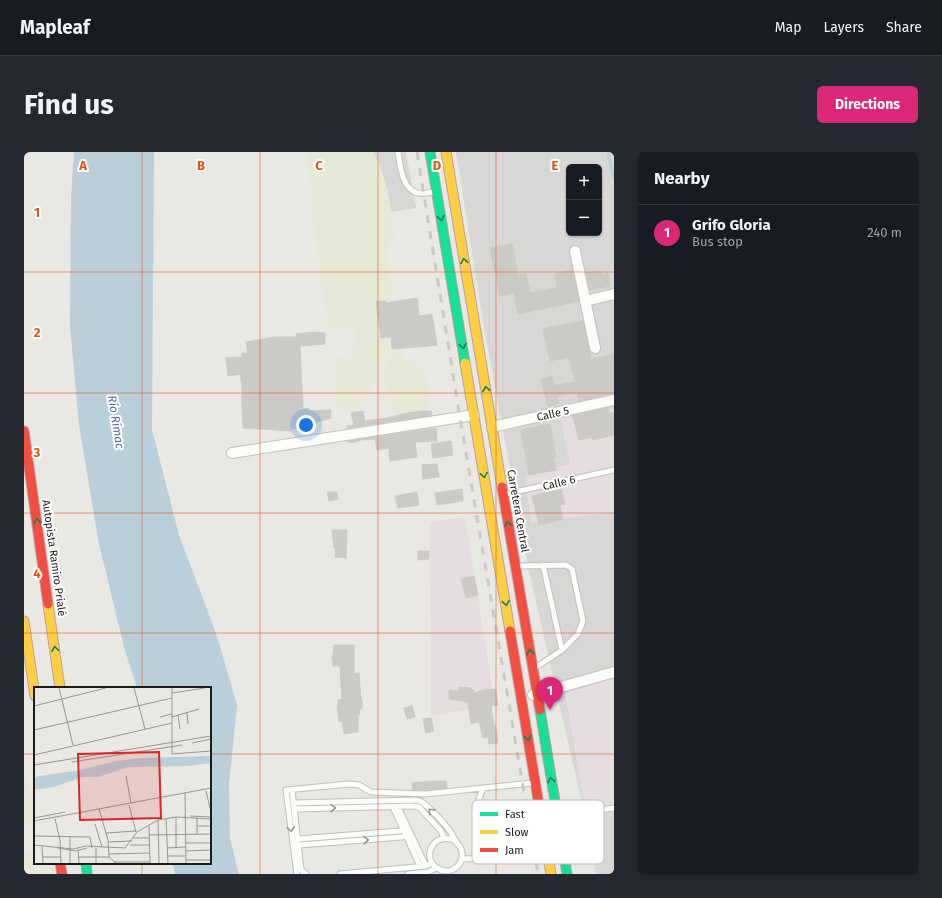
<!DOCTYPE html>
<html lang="en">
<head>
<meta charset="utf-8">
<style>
	:root { --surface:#171b24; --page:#242831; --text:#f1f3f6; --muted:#9ea1a6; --line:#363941; --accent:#db2777 }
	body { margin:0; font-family:"Fira Sans",sans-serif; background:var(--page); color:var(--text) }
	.controls { position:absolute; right:12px; top:12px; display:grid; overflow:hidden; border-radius:6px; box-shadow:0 1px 3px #0004 }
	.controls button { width:36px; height:36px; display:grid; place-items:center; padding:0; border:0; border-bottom:1px solid var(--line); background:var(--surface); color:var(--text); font:20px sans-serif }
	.you { position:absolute; left:282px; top:273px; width:14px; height:14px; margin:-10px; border:3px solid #fff; border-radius:50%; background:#1a73e8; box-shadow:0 0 0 6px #1a73e833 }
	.badge { display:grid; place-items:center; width:26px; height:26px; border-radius:50%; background:var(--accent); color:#fff; font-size:13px; font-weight:700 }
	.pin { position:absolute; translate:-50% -33px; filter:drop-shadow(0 1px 2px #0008) }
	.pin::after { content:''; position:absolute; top:21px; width:14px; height:12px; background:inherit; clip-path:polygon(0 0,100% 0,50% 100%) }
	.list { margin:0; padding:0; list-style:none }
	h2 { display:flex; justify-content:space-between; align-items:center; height:52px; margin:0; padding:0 16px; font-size:17px }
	h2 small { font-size:13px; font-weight:400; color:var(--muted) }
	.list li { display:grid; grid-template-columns:26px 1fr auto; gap:12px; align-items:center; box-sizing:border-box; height:56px; padding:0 16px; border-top:1px solid var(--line) }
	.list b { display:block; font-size:15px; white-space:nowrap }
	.list p { margin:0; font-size:13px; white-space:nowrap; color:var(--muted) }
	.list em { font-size:13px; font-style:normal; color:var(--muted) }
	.map { position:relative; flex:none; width:590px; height:722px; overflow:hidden; border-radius:6px }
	header { display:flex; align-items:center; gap:24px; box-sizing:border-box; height:56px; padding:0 20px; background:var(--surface); border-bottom:1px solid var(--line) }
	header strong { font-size:19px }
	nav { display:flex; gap:22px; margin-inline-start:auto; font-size:14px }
	.intro { display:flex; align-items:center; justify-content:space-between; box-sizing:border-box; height:96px; padding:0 24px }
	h1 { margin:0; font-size:28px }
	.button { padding:10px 18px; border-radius:6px; background:var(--accent); color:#fff; font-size:14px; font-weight:700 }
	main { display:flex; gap:24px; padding:0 24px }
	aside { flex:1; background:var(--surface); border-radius:6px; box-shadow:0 1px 3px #0004 }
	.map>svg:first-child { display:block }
</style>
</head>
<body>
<header>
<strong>Mapleaf</strong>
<nav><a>Map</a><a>Layers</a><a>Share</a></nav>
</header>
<div class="intro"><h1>Find us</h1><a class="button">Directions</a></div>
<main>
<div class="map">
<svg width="590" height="722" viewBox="0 0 590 722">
	<rect width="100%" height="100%" fill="#e9e8e3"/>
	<!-- residential -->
	<path fill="#d8d7d5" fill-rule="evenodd" d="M349,0h33l10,56 -25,4 -4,-24z
		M432,0h158v722h-18l-13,-67 -52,-227 -44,-235zM545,15h30v66h-30z"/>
	<!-- industrial -->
	<path fill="#e6dde1" d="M590,257v103l-83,11 -6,-47 45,-12 -9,-45z
		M441,365l30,188 -64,11 -1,-194z
		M590,527v129l-28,5 -21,-120z"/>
	<!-- farmland -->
	<path fill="#e6e9d7" d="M282,0h67l6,11 8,25 9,51 -9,4 1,28 8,51 -21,3 13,27 -4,8 -7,8 -7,26 -5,3 -16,14 -13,-3 -2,-23v-27l11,-3 4,10 3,-6 3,-16v-16l-26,4 -10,-62z
		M369,201h10l3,7 7,2 13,10 3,22 -1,22 -8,4 -11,2 -14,-1 -10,-45 4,-19z
		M0,616l11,50v7l-11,2z
		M11,698v13h10l2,11h-23v-21z"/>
	<!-- water -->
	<path fill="#bacfd9" d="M50,0h80l-2,278 27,105 38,101 20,69 -8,80 1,54 9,35h-64l-2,-11h37v-175h-73l-13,-41 -25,-103 -20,-119 -9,-99 1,-128z"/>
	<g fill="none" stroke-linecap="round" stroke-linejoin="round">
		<!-- stream -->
		<path stroke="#bacfd9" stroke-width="3" d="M585,0v7l5,19"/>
	</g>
	<!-- building -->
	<path fill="#cccac6" stroke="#cccac5" d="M488,92l6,31 8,-2 4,20 27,-5 -2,-14 17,-4 7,31 -61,13 -4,-21 -14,3 -10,-48z
		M577,119l1,4 6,-2 2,13 -20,4 -4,-17z
		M393,146l2,18 13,-2 5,31 -9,1 -36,3 -1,-12 -10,1 -5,-36 10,-1v2z
		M559,169l8,38 23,-5v39l-35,8 -2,-9 -20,4 2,8 -11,3 -7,-28 11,-3 2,10 21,-4 -6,-25 -19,4 -7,-32z
		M290,180l11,1v11l-25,2 3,63 6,-1v3l22,-1v8l-27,8v2l-13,1v2l-48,-3 -1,-19v-27h-1v-8l-13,2 -2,-18 16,-1v-4h6l-2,-11 28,-5h22v-3z
		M584,256l1,5 5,-1v23l-21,5 -1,-3 -13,3 -6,-24z
		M339,259l2,10 22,-3 20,-5 14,-2h10l1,4 -85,13v-2l7,-1 -3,-12z
		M526,272l6,33h-3l3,13 -27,5 -8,-45z
		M412,276l1,13 -22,1 2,15 -27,4 -1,-13 -12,2 -2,-11 -16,1v1l-10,2v-2z
		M427,289l2,14 -20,3 -2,-14z
		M413,312l2,13 -16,2 -1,-14z
		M438,337l1,12 -26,4 -2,-12z
		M537,337l4,15 -5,1 3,14 -24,6 -7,-29z
		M303,340h10l1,7 -9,2z
		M393,340l2,13 -21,3 -3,-12z
		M308,378h15l-1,28 -11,-1 1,-9h-2z
		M394,399h11v8l-11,1z
		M450,424l4,19 -12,3 -5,-19z
		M310,493h20v29l5,-1 2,27h1v9h-3l1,5 -2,1v17l-14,2 -2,-13 -3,1 -2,-16h1v-6l4,-1 -1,-14 -1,-19h-7l-1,-10h1z
		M435,535l12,1v2h3v3l14,-4v1l7,-1 3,16 -7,1 3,20h1l3,17 -9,1 -1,-7 -5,1 -4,-16 -8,2 -3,-22 -19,-3v-9l10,1z
		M388,554l3,11 -8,2 -3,-11z
		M407,566l3,13 -8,2 -3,-14z
		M412,629h10l1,7 -22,2h-12l-1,-7z"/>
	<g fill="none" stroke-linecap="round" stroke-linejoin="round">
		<defs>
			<path id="lane" d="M374,0c2,13 4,38 20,41 5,1 11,0 16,-1
				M482,342l108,-24
				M519,413l19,85
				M494,414l48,-1 6,4 11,52 -5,13 -16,16 -27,18
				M268,638l9,80 5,4
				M269,651l121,-3c3,0 6,1 8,2 10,8 21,20 28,29 3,4 4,8 6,11 3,3 6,6 6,11 1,7 -3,14 -10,17 -5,2 -10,1 -15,-2 -16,-10 -4,-38 19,-27
				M369,655l27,59
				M374,655l28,59
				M270,657l118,-3 7,1 22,24 3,7
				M536,664l54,-8
				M274,687l102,-8 3,-3
				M275,693l103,-8 4,-2
				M438,707l25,-1 1,-4 -8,-45 -1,-10 4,-11
				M273,722l-11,-84 63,-6 10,1 12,7 54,2 107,-11
				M316,722l86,-8 6,-3
				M384,722l20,-2 8,-4"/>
			<path id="street" d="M551,99l20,97
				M561,149l29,-7
				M468,275l122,-27
				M208,301l242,-38
				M509,543l81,-23"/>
			<path id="fast" d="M406,0l35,211
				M516,558l27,164
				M62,711l1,11"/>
			<path id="slow" d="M422,0l56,335
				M441,211l45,268
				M24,452l12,84
				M0,469l11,75
				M518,671l9,51"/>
			<path id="jam" d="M0,279l24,173
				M478,335l38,223
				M486,479l32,192
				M36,711l2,11"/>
		</defs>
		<!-- lane casing -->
		<use href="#lane" stroke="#c0c0be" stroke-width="7"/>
		<!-- street casing -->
		<use href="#street" stroke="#c0c0be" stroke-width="12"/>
		<!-- fast casing -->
		<use href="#fast" stroke="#bb9fa3" stroke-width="11"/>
		<!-- slow casing -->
		<use href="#slow" stroke="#bb9fa3" stroke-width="11"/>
		<!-- jam casing -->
		<use href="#jam" stroke="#bb9fa3" stroke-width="11"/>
		<!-- lane -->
		<use href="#lane" stroke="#fcfcfb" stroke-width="5"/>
		<!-- street -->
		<use href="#street" stroke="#fcfcfb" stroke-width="10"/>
		<!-- fast -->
		<use href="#fast" stroke="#16e098" stroke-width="9"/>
		<!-- slow -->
		<use href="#slow" stroke="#ffcf43" stroke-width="9"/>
		<!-- jam -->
		<use href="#jam" stroke="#f24e42" stroke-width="9"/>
		<!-- rail -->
		<path stroke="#c9c9c8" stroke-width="3" stroke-dasharray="8 8" stroke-linecap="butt" d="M393,0l43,266 78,456"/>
	</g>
	<!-- one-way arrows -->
	<defs><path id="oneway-chevron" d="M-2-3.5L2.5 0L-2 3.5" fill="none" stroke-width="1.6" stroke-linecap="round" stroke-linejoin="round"/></defs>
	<g stroke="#187e5a">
		<use href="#oneway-chevron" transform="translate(417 66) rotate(80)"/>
		<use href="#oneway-chevron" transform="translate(440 109) rotate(-99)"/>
		<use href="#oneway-chevron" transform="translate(439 194) rotate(80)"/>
		<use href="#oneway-chevron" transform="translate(462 237) rotate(-99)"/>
		<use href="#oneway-chevron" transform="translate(460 323) rotate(81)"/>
		<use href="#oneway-chevron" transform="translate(13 369) rotate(-98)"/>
		<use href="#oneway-chevron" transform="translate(484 372) rotate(-100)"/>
		<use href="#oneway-chevron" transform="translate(482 451) rotate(81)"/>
		<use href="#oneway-chevron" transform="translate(31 497) rotate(-98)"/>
		<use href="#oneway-chevron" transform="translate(506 500) rotate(-100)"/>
		<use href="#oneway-chevron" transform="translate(504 586) rotate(80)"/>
		<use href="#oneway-chevron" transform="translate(527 628) rotate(-100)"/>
	</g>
	<g stroke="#979796">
		<use href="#oneway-chevron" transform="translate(309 656) rotate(-1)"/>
		<use href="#oneway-chevron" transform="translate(407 659) rotate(-135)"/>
		<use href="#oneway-chevron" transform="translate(267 677) rotate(83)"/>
		<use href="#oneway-chevron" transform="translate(342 688) rotate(-4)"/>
	</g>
	<!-- grid -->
	<path fill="none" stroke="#de560d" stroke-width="1" stroke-opacity="0.55" d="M118,0v536M236,0v722M354,0v722M472,0v722M0,120h590M0,241h590M0,361h590M0,481h590M0,602h11M186,602h404M118,711v11"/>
	<g text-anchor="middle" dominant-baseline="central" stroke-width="4" stroke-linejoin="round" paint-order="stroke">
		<!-- street labels -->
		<g font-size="11" fill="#1b1b1b" stroke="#fff">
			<text transform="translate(529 262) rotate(-13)">Calle 5</text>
			<text transform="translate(535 331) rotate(-13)">Calle 6</text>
			<text transform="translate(494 359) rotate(80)">Carretera Central</text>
			<text transform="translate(30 406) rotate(82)">Autopista Ramiro Prialé</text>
		</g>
		<!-- water labels -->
		<g font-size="12" font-style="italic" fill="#526fa0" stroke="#fff">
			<text transform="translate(92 270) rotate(81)">Río Rímac</text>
		</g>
	</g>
	<!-- overview -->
	<g transform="translate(10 535)">
		<rect width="177" height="177" fill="#e9e8e3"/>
		<path d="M177,69v7l-22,3 -61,1 -30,10h-15l-29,10 -20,3v-13l46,-7 36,-9 24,-3z" fill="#bacfd9"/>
		<path fill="none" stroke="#979693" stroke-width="1" d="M25,1l14,57M100,1l11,41M138,1v66l39,-3M138,6l33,-5M0,19l72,-18M153,25l1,12M144,28l2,14M126,30l12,-3M138,30l27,-8M0,43l138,-32M158,56l19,-4M0,68l138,-32M38,75l110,-17M0,78l177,-29M92,89l5,27M172,104l5,21M151,106l1,70M95,118l7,27M65,122l9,31 1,17 7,6M156,129l21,1M142,130v30M0,131l31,-6M163,131v16M21,132l5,21 1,23M132,132l2,44M124,133l1,43M0,134l177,-33M61,137l7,23M115,139l1,37M163,139h14M72,146l30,-2M115,148l62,-1M0,149l56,1 2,11M36,149v27M99,151h16M75,155l23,-1M152,156h25M0,158l39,4 13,-3 39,2 12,-16 21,-12 18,-3 35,2M96,158h19M8,160l1,16M24,161l18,3 11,-3M133,161l18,-1M44,162l1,14M152,164l25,-1M75,167l40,-1M133,169h18M9,170h18M45,170h30M152,173h25M80,175h36M62,176v-15"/>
		<path fill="#d62828" fill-opacity="0.15" stroke="#d62828" stroke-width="2" d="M125,65l2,66 -81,2 -2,-66z"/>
		<rect width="177" height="177" fill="none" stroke="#1b1b1b" stroke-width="2"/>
	</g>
	<!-- legend -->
	<rect x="448" y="648" width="132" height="64" rx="6" fill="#fff" stroke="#bbb" stroke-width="1"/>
	<rect x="456" y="660" width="18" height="4" fill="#16e098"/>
	<rect x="456" y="678" width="18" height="4" fill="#ffcf43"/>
	<rect x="456" y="696" width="18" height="4" fill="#f24e42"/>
	<g font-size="11" fill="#1b1b1b">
		<text x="481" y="666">Fast</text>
		<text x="481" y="684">Slow</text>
		<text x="481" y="702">Jam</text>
	</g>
	<g font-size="13" text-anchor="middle" font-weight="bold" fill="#de560d" stroke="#fff" stroke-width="4" stroke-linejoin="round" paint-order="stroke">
		<text x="59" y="18">A</text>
		<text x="177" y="18">B</text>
		<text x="295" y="18">C</text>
		<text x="413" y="18">D</text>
		<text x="531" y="18">E</text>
		<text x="13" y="65">1</text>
		<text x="13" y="185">2</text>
		<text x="13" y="305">3</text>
		<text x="13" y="426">4</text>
	</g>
</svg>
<div class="controls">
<button>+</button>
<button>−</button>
</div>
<div class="you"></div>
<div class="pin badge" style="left:526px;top:558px">1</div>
</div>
<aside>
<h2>Nearby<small></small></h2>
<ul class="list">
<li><span class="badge">1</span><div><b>Grifo Gloria</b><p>Bus stop</p></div><em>240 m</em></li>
</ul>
</aside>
</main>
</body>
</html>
